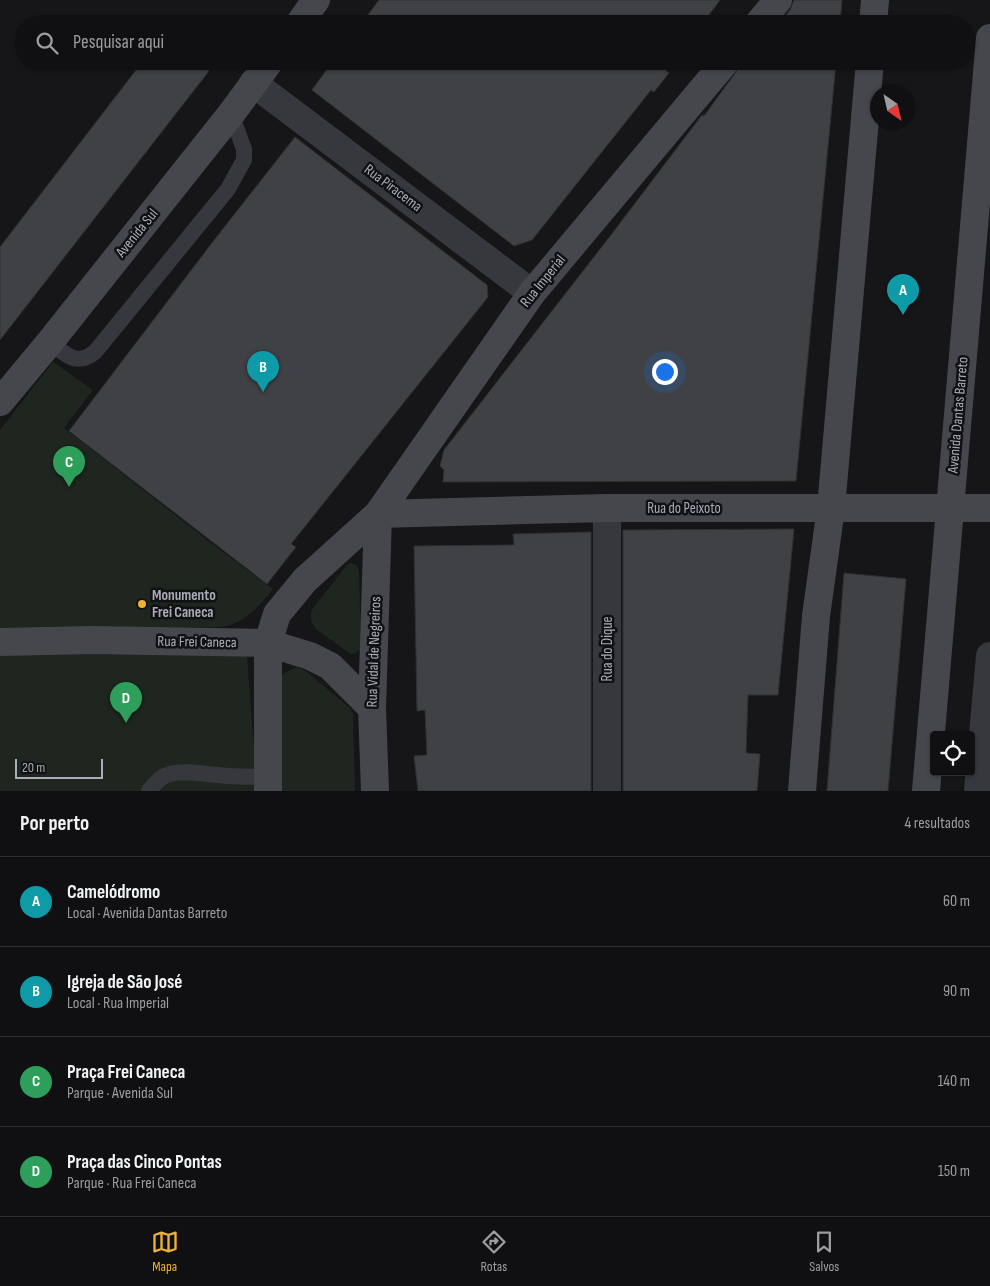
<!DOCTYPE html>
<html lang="pt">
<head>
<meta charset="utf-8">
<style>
	:root { --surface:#101012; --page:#1e1e20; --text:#f1f3f6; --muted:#9c9d9f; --line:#303032; --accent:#f2b134 }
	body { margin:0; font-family:"Sofia Sans Condensed",sans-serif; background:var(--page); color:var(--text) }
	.controls { position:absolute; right:15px; bottom:15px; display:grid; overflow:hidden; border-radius:5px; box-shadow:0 1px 4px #0004 }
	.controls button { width:45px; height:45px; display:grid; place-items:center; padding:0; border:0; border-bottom:1px solid var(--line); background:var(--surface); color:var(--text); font:25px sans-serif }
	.compass { position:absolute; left:870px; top:85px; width:45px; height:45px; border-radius:50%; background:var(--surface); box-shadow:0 1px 4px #0004; rotate:146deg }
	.scale { position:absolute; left:15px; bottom:12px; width:88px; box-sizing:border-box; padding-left:5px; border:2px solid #a8adb8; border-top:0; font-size:14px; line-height:18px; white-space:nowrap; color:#a8adb8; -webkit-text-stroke:4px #111113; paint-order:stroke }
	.you { position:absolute; left:664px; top:371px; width:18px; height:18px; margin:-12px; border:4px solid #fff; border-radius:50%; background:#1a73e8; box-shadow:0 0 0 8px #1a73e833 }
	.badge { display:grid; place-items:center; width:32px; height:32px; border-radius:50%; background:var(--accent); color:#fff; font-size:16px; font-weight:700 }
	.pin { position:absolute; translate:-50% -41px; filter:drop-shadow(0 1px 2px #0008) }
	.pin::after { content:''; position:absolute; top:26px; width:18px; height:15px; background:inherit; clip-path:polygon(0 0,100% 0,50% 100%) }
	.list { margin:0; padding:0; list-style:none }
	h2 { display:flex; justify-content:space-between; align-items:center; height:65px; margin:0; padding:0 20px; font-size:21px }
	h2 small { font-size:16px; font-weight:400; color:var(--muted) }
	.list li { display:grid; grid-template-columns:32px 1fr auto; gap:15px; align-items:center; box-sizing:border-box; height:90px; padding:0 20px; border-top:1px solid var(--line) }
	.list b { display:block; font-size:19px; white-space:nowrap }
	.list p { margin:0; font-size:16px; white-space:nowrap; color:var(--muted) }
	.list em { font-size:16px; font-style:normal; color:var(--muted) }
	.icon { flex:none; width:28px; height:28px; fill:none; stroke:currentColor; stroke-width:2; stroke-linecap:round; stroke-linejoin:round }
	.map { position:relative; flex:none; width:990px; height:791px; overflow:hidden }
	.search { position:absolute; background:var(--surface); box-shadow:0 1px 4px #0004; left:15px; right:15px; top:15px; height:55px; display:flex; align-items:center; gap:12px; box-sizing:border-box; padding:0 18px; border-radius:28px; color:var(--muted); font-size:19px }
	.sheet { height:425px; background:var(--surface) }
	nav { display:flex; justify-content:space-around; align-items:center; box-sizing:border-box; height:70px; border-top:1px solid var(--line); background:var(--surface); font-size:14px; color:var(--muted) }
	nav a { display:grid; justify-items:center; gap:2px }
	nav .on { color:var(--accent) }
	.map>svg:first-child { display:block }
</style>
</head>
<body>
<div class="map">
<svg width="990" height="791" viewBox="0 0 990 791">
	<rect width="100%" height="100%" fill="#161618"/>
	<!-- green -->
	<path fill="#1e261f" d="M53,362l40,28 -29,38 147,115 62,46c-14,17 -29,36 -53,38l-220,4v-201z
		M350,563l7,2 2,7 2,74 -1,4 -6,4 -5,-1 -33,-24 -5,-8v-10l35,-45z
		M0,652l247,3 10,136h-257z
		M297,667l9,4 45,38 2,5 2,77h-75l1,-114 3,-4z"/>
	<!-- building -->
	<path fill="#404145" stroke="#303034" d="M379,0h341l-18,24h-341z
		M794,0h48l-2,24h-61l11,-14z
		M143,61h54l12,10 -209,269v-93z
		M333,61h341l-8,10 3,2 -15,19 -3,-2 -119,150 -18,6 -202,-156z
		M744,61h91l1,2 -40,418 -353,1 1,-12 -4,-4 4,-16 167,-215 91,-120 2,1z
		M295,137l192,148 1,12 -197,247 5,3 -29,37 -198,-153 146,-192z
		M794,529l-16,166h-30l-2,58 14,1 -3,37h-134v-261z
		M591,532v259h-173l-4,-35 13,-1 -2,-45 -8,1 -3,-165 100,-1 -1,-11z
		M844,573l62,6 -18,212h-61z"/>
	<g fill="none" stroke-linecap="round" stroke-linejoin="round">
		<!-- lane -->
		<path stroke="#37383d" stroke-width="16" d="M50,342c15,12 26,25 45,10l133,-163 16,-29v-11l-13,-35
			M149,791c5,-7 12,-15 21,-17 14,-4 32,0 47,1 17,2 34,2 51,1"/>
		<!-- street -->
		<path stroke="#37383d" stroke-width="28" d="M253,83l279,210
			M607,791v-283
			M978,791l12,-135"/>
		<!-- secondary -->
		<path stroke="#45474d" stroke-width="28" d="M299,24l17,-24
			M758,24l20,-24
			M873,24l2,-24
			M0,402l50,-60 181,-228 39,-53
			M378,514l229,-6h383
			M0,642l92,-2 176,3 42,13 20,10 42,42
			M268,791v-148l9,-29 28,-34 73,-66 154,-221 194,-232
			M375,791l-3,-83 6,-194
			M802,791l14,-175 15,-108 39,-447
			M926,791l64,-753"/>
	</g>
	<!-- markers -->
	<circle fill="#f2b134" stroke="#111113" stroke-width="2" cx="142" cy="604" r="5"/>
	<g text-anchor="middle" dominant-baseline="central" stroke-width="5" stroke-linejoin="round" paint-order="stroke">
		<!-- street labels -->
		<g font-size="15" fill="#a8adb8" stroke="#111113">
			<text transform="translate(393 188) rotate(37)">Rua Piracema</text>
			<text transform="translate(137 233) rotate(-51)">Avenida Sul</text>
			<text transform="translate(543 281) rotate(-51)">Rua Imperial</text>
			<text transform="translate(958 415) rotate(-85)">Avenida Dantas Barreto</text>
			<text x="684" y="508">Rua do Peixoto</text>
			<text transform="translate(197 642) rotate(1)">Rua Frei Caneca</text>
			<text transform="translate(607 649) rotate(-90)">Rua do Dique</text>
			<text transform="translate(374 652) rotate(-88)">Rua Vidal de Negreiros</text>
		</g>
		<!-- poi labels -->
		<g font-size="15" font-weight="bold" fill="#a8adb8" stroke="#111113" text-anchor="start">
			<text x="152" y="595">Monumento<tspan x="152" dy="17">Frei Caneca</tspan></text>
		</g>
	</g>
</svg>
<div class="controls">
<button><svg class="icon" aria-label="locate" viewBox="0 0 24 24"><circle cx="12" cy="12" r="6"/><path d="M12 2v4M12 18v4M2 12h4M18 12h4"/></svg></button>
</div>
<svg class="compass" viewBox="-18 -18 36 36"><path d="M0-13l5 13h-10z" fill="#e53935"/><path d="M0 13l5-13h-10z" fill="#9c9d9f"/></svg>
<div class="scale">20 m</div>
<div class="you"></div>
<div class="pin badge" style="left:903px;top:315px;background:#0f9aa8">A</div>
<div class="pin badge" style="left:263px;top:392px;background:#0f9aa8">B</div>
<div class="pin badge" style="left:69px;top:487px;background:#2e9e5b">C</div>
<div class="pin badge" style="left:126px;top:723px;background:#2e9e5b">D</div>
<div class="search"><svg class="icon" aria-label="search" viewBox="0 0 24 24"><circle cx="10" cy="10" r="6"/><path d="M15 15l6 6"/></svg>Pesquisar aqui</div>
</div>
<section class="sheet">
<h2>Por perto<small>4 resultados</small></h2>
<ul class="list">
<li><span class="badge" style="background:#0f9aa8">A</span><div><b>Camelódromo</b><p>Local · Avenida Dantas Barreto</p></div><em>60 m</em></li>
<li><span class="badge" style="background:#0f9aa8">B</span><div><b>Igreja de São José</b><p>Local · Rua Imperial</p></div><em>90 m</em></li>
<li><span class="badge" style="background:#2e9e5b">C</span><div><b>Praça Frei Caneca</b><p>Parque · Avenida Sul</p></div><em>140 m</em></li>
<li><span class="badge" style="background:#2e9e5b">D</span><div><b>Praça das Cinco Pontas</b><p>Parque · Rua Frei Caneca</p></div><em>150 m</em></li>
</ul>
</section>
<nav>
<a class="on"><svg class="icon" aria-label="map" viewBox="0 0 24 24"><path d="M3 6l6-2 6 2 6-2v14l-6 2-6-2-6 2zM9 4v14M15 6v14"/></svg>Mapa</a>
<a><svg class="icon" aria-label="directions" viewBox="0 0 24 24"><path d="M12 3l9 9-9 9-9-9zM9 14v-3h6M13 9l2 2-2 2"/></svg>Rotas</a>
<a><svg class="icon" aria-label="saved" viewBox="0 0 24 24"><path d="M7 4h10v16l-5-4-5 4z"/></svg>Salvos</a>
</nav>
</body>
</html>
